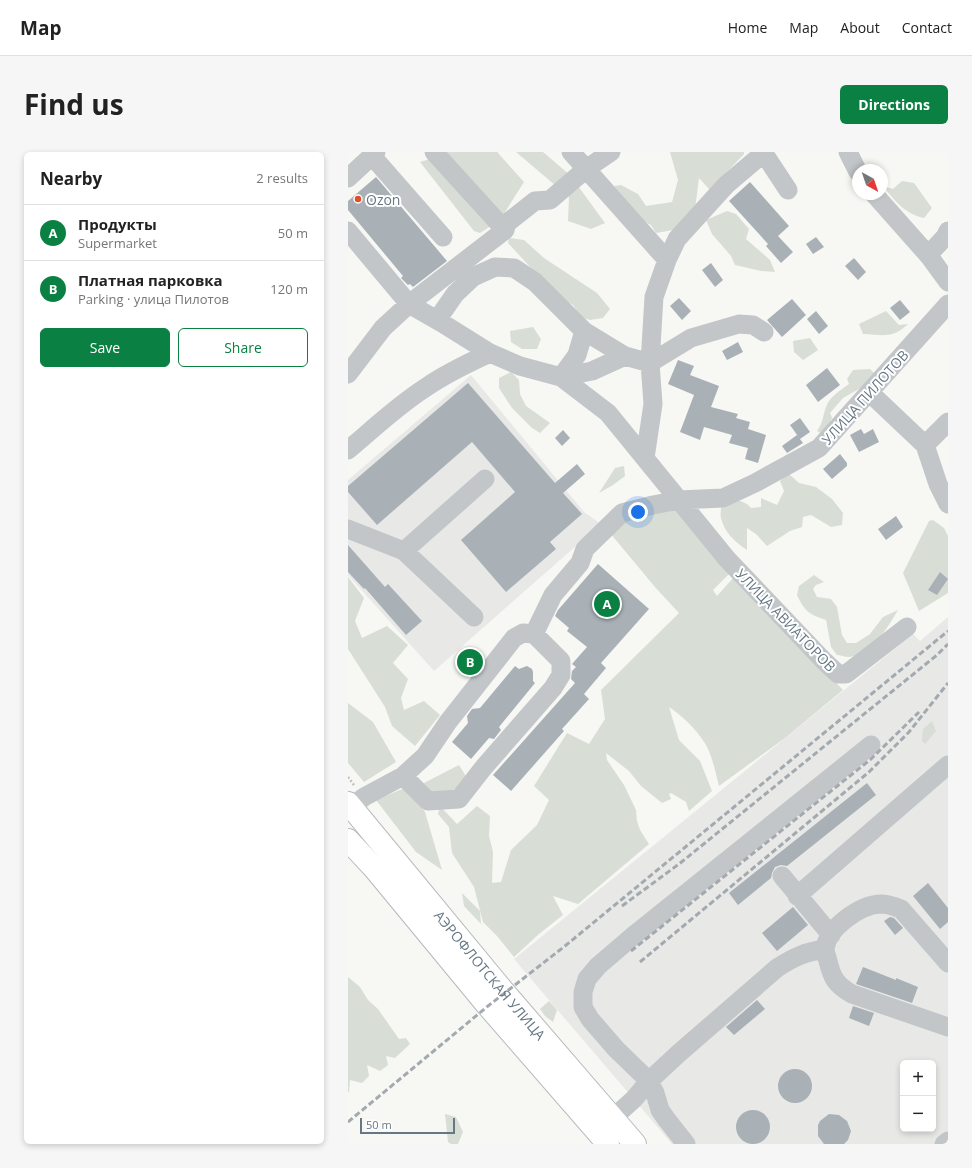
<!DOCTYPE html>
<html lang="en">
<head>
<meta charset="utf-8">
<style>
	:root { --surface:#fff; --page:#f6f6f6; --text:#222; --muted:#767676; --line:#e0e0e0; --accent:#0b8043 }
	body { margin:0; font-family:"Open Sans",sans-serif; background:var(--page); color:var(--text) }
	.controls { position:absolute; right:12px; bottom:12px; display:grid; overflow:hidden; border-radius:6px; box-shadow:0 2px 6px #0003 }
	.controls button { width:36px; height:36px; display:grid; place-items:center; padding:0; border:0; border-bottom:1px solid var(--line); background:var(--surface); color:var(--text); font:20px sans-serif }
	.compass { position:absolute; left:504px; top:12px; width:36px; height:36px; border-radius:50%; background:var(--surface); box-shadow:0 2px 6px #0003; rotate:140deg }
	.scale { position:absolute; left:12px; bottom:10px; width:95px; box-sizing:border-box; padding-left:4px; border:2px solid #667885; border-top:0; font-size:11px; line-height:14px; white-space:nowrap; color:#667885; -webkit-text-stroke:3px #fff; paint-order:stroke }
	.you { position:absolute; left:290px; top:360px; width:14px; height:14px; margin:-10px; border:3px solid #fff; border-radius:50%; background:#1a73e8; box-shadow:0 0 0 6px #1a73e833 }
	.badge { display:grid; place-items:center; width:26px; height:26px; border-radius:50%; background:var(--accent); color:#fff; font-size:13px; font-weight:700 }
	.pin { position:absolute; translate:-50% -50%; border:2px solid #fff; box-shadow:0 1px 4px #0006 }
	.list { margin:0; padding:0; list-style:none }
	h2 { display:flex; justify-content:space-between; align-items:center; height:52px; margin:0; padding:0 16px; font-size:17px }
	h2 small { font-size:13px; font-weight:400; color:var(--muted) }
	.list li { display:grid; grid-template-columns:26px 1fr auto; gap:12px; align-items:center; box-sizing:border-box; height:56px; padding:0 16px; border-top:1px solid var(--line) }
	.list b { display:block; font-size:15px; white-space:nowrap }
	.list p { margin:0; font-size:13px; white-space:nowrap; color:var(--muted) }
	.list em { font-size:13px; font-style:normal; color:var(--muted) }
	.actions { display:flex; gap:8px; padding:12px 16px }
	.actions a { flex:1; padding:9px 0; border:1px solid var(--accent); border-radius:6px; text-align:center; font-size:14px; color:var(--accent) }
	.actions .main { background:var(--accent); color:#fff }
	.map { position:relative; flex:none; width:600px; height:992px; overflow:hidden; border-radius:6px }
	header { display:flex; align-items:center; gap:24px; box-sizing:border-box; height:56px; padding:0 20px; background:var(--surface); border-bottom:1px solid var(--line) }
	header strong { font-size:19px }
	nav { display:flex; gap:22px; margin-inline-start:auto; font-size:14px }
	.intro { display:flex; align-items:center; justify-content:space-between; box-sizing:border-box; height:96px; padding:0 24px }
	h1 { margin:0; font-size:28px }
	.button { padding:10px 18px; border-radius:6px; background:var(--accent); color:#fff; font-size:14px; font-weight:700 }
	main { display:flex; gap:24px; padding:0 24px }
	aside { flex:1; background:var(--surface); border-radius:6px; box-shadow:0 2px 6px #0003 }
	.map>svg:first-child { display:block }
</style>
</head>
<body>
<header>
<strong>Map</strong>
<nav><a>Home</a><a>Map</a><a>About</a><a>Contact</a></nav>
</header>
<div class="intro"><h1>Find us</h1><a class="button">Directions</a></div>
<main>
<aside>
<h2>Nearby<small>2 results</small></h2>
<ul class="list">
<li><span class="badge">A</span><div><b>Продукты</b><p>Supermarket</p></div><em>50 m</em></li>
<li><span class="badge">B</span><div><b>Платная парковка</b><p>Parking · улица Пилотов</p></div><em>120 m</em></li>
</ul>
<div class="actions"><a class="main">Save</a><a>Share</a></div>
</aside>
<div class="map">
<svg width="600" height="992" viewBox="0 0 600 992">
	<rect width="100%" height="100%" fill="#f7f7f4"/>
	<!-- built -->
	<path fill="#e8e8e7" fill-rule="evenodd" d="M123,223l113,137 17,12 -167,147 -86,-96v-95z
		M600,465v527h-276l-158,-185 399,-325 7,7zM555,911h30v66h-30z"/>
	<!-- green -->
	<path fill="#d8ded5" d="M96,0h54v1l26,29 -24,38z
		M168,0h27l27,23 35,48 -14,6 -23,-8 1,-24z
		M322,0h74v2l-34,36 -11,-12 -4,31 -22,21 -17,3 -5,-8 -10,-5 -27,-34 7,-1 17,9 8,12 26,-4 6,-22z
		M82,7l61,67 -11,7 -6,-2 -54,-69z
		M554,29l12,2 18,25 -8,10c-19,-4 -29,-17 -41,-32l10,3z
		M379,59l9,3 13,15 -3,10 24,21 5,12 -14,-1 -26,-6 -4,-9 -19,-22 -6,-14z
		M161,86l15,2 20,18 53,35 13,16 -7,9 -13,2 -9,-3 -8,-12 -17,-10 -48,-52z
		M538,159l13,14 9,-1c-15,15 -25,11 -45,10l-4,-10z
		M185,175l8,12 -4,10h-15l-11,-7 -1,-11z
		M462,186l8,12 -15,10 -9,-8 -1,-11z
		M522,217l6,6 -10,10 -23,13 -13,15 2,5 -9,16 -6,-3c7,-10 5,-13 9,-24 3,-10 15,-17 23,-23l-2,-5 6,-9z
		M163,220l8,8 1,14 6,12 24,17 -10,10 -8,-5 -20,-20 -13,-20v-10z
		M276,314l1,10 -12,9 -14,8 16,-25z
		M440,321l11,10 17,4 16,12 11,14 -1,12 -11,2 -20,-12 -8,2 -1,10 -12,4 -23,15 -11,-12 -9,-6v22c-11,-7 -23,-18 -26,-32 -1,-3 0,-7 0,-10l15,-9 11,5 4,4 10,-1v-9l16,7 7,-14 -4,-10z
		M333,357l49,64 -17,17 4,6 17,-19 109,113 -58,48 -66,48c-4,-15 -7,-34 -17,-47 -8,-12 -21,-24 -33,-32l10,33 21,21 12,30 -23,20 -3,-9 -15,-9 -2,1 2,5 -9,4 -21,-17 -12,-15 -23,-18 1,7 17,25 12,25 1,11 3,9 9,14 -71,60 -25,-8 10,19 -24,19 -25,23 -17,-21 -14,-14 -9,-35 -22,-34 -3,-26 -11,-13 2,-8 17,18 20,-18 13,10 -1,20 4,16 -1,31h-1l10,-1 10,-32 26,-25 12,-25 -15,-14 33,-53 22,11 16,-25 -4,-29 78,-77 -24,-26 -45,-54 16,-15z
		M585,368l11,8 4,8v57l-29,18 -16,-38 26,-52z
		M466,423l10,7 -8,3 -3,4 4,8 14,2 6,8 5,28 5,8h9l14,-9 13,-17 15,-7c-11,18 -25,44 -49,47 -4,0 -9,-2 -12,-2l-6,-8 -5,-27c-17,-6 -21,-8 -29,-25l2,-9z
		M0,425l16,21 -9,23 7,17 25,-12 21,19 -15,18 15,16 -7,19 3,12 20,-9 16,14 -25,31 -23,-20 -7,-19 -37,-58z
		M0,551l25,19 23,40 -32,20 -16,-19z
		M584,569l4,10 -11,13 -3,-3 1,-12z
		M111,613l8,13 -8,9 -20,11 -19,-13z
		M59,635l18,25 17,58 -26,-18 -40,-52z
		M114,741l18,18 1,13 -17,-18z
		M0,825l12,10 8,13 10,9 21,30 7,-1 4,6 -15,14 -9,-2 2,9 -8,6 -13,-6 2,11 -7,7 -12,-3 -1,12h-1z
		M201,849l8,9 -4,12 -8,-6 -5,-7z
		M97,962l11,3 7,15 -5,12h-7l-3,-2z"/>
	<!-- building -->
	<path fill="#a9b1b7" d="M28,25l71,84 -34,26 -3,-3 -2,1 -7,-7 2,-2 -55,-66v-9z
		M402,30l39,44 -11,10 15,16 -12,11 -15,-17 2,-2 -39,-43z
		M468,85l8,10 -11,7 -7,-10z
		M506,106l12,14 -8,8 -13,-14z
		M363,111l12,17 -8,7 -13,-17z
		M331,146l12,13 -9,9 -12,-14z
		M444,147l14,16 -24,22 -15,-17z
		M552,148l10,12 -10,8 -10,-12z
		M468,159l12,15 -9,8 -12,-15z
		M390,190l5,10 -16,8 -5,-9z
		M330,208l16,6 -4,9 29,11 -8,21 27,7 -2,4 14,4 -2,7 18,6 -8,28 -13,-4 3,-11 -19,-5 3,-8 -28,-8 -4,13 -20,-8 14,-37 -26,-11z
		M479,216l13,17 -22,17 -12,-17z
		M120,231l87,100 22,-19 8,10 -22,19 19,21 -32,28 6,7 -50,43 -45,-52 54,-48 -43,-50 -95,83 -29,-33v-6z
		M452,266l10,14 -10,7 -10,-14z
		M513,277l3,5 9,-5 6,13 -20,10 -9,-17z
		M215,278l7,8 -8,8 -7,-8z
		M449,283l6,8 -16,10 -5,-7z
		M492,302l7,9v3l-15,13 -9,-10z
		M548,364l7,11 -17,13 -8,-11z
		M0,393l37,42 3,-3 34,37 -16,14 -41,-47 -1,1 -16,-17z
		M250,412l51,45 -48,54 5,5 -22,26 5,5 -27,30 2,2 -53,60 -18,-16 82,-92 -4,-4 1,-8 4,-4 -4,-3 15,-17 -20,-16 2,-3 -14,-12 3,-6z
		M592,420l8,7 -11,16 -9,-5z
		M167,514l4,3 8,-3 5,3 1,3v9l2,2 -36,44 2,3 -7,9 -5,-1 -18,21 -19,-17 16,-19 -1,-7 5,-7 8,-1z
		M519,631l9,12 -89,71 -6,-1 -6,2 -3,6 -1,5 -33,27 -9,-12z
		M580,731l20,25v14l-8,7 -27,-33z
		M445,755l15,18 -31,26 -15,-18z
		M542,765l4,1 9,10 -8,7 -11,-14z
		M515,815l33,13v-2l22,9 -6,16 -56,-19z
		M409,848l8,9 -31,26 -8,-8z
		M505,854l21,7 -5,13 -20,-8z
		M430 934a17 17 0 1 1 34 0a17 17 0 1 1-34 0Z
		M388 975a17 17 0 1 1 34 0a17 17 0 1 1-34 0Z
		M481,962l10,1 8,6 4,10 -3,9 -4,4h-20l-6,-8v-11l2,-4z"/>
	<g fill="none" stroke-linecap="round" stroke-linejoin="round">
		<defs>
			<g id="major">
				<path id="s1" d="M0,651l156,189 131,152"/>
				<path d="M0,688l27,29 113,137 120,138"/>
			</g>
		</defs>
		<!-- major casing -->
		<use href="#major" stroke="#b5babd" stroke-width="24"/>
		<!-- path -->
		<path stroke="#bcbfc1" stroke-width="2.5" stroke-dasharray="2 2" stroke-linecap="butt" d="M0,625l6,8"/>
		<!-- minor -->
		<path stroke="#c2c6c9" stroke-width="19" d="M86,0l71,78
			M223,0l96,108
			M415,0l25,38
			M500,0l10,20
			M24,4l71,81
			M0,26l28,-26
			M526,42l55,62 19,26
			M0,79l61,73 33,19 48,30 30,13 41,11 47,36 119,146 97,102 14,13h8l61,-47
			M580,103l17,-18 3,-6
			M89,168l18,-26 18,-17 22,-10 19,1 21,14 49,49 41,25 25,7 41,-25 48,-14 14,1 11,7
			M0,222l35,-46 26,-24 96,-74 2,-7 28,-22 15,-1 36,-31 25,-17
			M213,225l31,-6 33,-15
			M213,225l16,-22 7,-24
			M521,240l56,53 13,39 10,20
			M577,293l23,-23
			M0,298c25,-21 49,-44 77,-62 20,-14 43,-25 65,-35
			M297,306l8,-54 -3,-41 4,-66 13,-37 10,-21 49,-54 39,-33
			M0,377l56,22 70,66
			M56,399l81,-72
			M186,482l19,-39 27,-32 5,-14 37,-36 31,-8 26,-5 44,-2 32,-15 64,-35 129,-144
			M3,655l13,-10 39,-21 22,-20 23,-34 66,-84 9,-5 11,1 27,27v14l-8,13 -69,79 -25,32 -31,2 -25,-25
			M434,724l49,59
			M449,744l151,-131
			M600,811l-47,-54c-7,-3 -13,-5 -21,-5 -20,1 -53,24 -55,45 0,3 2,8 3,12 4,17 8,24 24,33l96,33
			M265,966l21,-19 15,-18 29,-27 99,-86c17,-11 28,-16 48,-19
			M338,992l-19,-24 -7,-10 -5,-17 -6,-12 -33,-32 -26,-30 -7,-12v-15l4,-13 11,-13 35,-30 238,-191
			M596,992l4,-3"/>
		<!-- major -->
		<use href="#major" stroke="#fff" stroke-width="22"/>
		<!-- rail -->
		<path stroke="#a3aaaf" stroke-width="3" stroke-dasharray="6 3" stroke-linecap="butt" d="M274,754l57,-42 258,-209 11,-11
			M283,799l240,-192 48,-47
			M292,810l229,-190 40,-40 39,-49
			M0,970l140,-116 77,-60 383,-315"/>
	</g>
	<!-- markers -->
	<circle fill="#e24e29" stroke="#fff" stroke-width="1.5" cx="10" cy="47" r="4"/>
	<g text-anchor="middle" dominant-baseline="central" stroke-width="4" stroke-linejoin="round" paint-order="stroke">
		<!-- poi labels -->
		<g font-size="14" fill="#667885" stroke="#fff" text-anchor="start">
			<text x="18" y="47">Ozon</text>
		</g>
		<!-- street labels -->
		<g font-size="14" fill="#667885" stroke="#fff">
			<text transform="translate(517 245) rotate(-48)">УЛИЦА ПИЛОТОВ</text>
			<text transform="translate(438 468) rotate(46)">УЛИЦА АВИАТОРОВ</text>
			<text stroke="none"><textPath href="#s1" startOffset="223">АЭРОФЛОТСКАЯ УЛИЦА</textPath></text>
		</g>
	</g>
</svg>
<div class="controls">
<button>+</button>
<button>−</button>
</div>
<svg class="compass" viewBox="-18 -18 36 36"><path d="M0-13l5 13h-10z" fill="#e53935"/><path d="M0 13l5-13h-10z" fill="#767676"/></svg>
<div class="scale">50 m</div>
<div class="you"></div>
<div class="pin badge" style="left:259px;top:452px">A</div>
<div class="pin badge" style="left:122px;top:510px">B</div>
</div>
</main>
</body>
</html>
